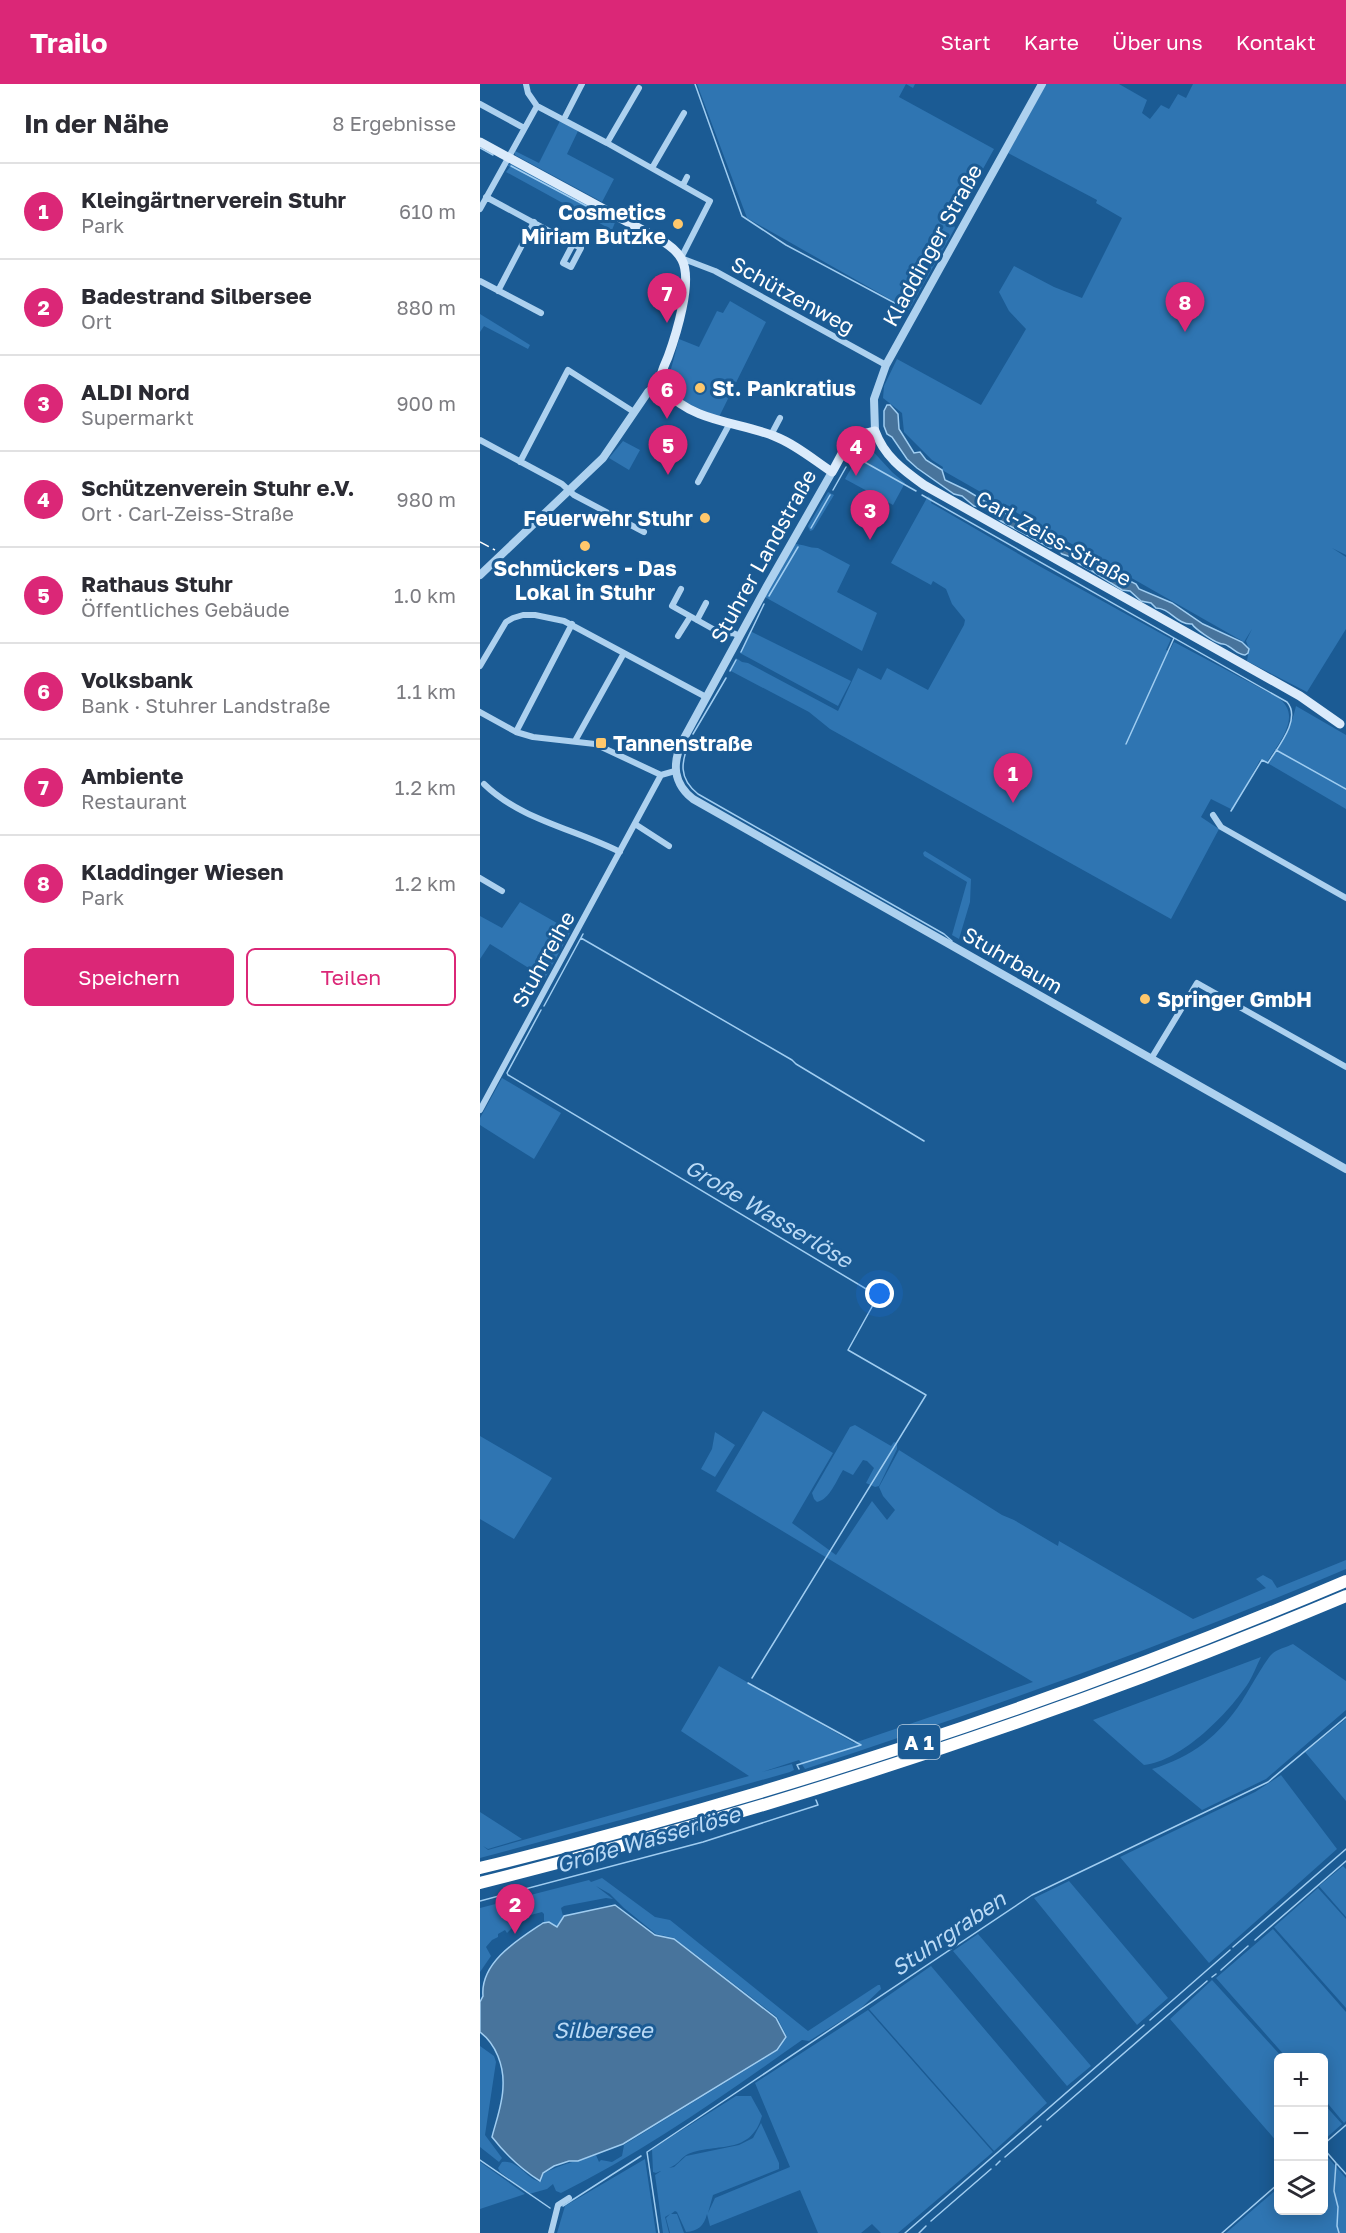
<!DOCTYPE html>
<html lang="de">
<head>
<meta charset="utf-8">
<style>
	:root { --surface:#fff; --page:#f7f7f7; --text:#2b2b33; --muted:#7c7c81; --line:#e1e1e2; --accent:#db2777 }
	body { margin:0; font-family:"Golos Text",sans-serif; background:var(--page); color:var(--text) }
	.controls { position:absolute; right:18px; bottom:18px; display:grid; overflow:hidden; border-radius:9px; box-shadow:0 3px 15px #0003 }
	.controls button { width:54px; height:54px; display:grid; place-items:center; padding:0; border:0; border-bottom:2px solid var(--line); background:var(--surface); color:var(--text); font:30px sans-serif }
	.you { position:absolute; left:400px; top:1210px; width:21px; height:21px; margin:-15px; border:4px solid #fff; border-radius:50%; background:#1a73e8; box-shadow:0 0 0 9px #1a73e833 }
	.badge { display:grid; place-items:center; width:39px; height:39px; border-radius:50%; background:var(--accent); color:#fff; font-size:20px; font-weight:700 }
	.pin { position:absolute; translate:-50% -50px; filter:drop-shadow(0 2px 3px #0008) }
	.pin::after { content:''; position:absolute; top:32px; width:21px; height:18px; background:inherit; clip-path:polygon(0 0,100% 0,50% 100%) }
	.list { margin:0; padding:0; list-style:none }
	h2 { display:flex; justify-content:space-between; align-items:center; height:78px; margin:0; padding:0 24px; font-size:26px }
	h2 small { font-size:20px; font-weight:400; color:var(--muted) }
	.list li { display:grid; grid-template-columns:39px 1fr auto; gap:18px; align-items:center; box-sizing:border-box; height:96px; padding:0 24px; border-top:2px solid var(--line) }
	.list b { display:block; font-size:22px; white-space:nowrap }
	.list p { margin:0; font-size:20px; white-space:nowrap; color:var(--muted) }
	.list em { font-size:20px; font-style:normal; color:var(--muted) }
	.actions { display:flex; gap:12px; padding:18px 24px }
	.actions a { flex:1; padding:14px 0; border:2px solid var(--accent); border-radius:9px; text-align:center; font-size:21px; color:var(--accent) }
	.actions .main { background:var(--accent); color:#fff }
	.icon { flex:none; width:33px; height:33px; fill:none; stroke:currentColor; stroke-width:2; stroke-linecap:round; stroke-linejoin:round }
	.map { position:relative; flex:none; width:866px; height:2149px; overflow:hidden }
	header { display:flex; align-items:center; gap:36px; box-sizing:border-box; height:84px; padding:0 30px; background:var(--accent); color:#fff }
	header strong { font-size:28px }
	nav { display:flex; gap:33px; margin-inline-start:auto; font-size:21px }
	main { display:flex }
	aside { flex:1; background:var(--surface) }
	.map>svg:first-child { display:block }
</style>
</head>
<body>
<header>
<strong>Trailo</strong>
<nav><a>Start</a><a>Karte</a><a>Über uns</a><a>Kontakt</a></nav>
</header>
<main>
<aside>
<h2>In der Nähe<small>8 Ergebnisse</small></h2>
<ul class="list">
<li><span class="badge">1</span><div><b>Kleingärtnerverein Stuhr</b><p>Park</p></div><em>610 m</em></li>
<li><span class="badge">2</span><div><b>Badestrand Silbersee</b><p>Ort</p></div><em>880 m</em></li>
<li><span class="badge">3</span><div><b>ALDI Nord</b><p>Supermarkt</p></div><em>900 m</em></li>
<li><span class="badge">4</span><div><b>Schützenverein Stuhr e.V.</b><p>Ort · Carl-Zeiss-Straße</p></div><em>980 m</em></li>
<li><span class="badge">5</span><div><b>Rathaus Stuhr</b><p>Öffentliches Gebäude</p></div><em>1.0 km</em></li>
<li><span class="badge">6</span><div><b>Volksbank</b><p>Bank · Stuhrer Landstraße</p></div><em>1.1 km</em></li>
<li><span class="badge">7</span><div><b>Ambiente</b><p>Restaurant</p></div><em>1.2 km</em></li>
<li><span class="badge">8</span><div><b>Kladdinger Wiesen</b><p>Park</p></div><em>1.2 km</em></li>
</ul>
<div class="actions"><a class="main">Speichern</a><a>Teilen</a></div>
</aside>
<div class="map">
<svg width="866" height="2149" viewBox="0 0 866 2149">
	<rect width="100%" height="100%" fill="#1b5b94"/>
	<!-- green -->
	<path fill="#2f75b2" d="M217,0h218l-2,4 -7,-4 -7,13 95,52 -41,74 2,5 -46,82 -162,-92z
		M566,0h73l28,16 -5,13 8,6 11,-14 8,4 9,-15 8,4 7,-14h153v471l-14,-7 14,9v72l-39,63 -60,-31 2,-12 -3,-8 6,-12 -8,13 -302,-172 1,-3 -11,-7 -28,-28 -2,-19 -19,-15 1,-12 13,-27 84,46 45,-76 -17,-18 -10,-19 15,-26 40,21 28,11 40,-80 -26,-15 1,-3 -89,-47z
		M80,37l18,10 -11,23 47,25 -12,23 -87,-47v-4l24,12z
		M34,79l102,57 -4,10 -106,-58 4,-5 -3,-2z
		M250,217l36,21 -47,95c-18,-8 -42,-15 -52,-33l12,-45 20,8 18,-36 6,2z
		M0,230l50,31 -2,4 -44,-23 -4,6z
		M143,357l17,9 -11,20 -20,-12z
		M383,361l5,1 24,26 13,11 -12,22 -48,-26 8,-14 -5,-4c2,-8 7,-14 15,-16z
		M348,408l6,3 -21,35 -3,1 -2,-5z
		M448,412l4,3 -1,4 110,64 130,72 -5,11 3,2 5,-10 103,55c27,18 2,45 -10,65l-7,-2 -27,50 -22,-11 -10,18 18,12 -48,90 -341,-190 -21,-17 -80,-42 7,-12 6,4 6,1 90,48 20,-43 23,12 6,-12 41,22 36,-65 1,-5 -13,-16 -6,-15 -13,-8 -2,4 -40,-22z
		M314,460c9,0 15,4 24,4l32,17 -13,27 40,21 -15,38 -99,-55z
		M270,547l101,50 -13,25 -98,-53z
		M816,622l50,29v74l-77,-45c10,-21 22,-34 27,-58z
		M445,767l46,28 -1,23 -11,37 -7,-4 15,-53 -43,-26 -1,-3z
		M40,818l51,29 -26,47 -55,-34 -10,15v-43l22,12z
		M22,994l59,35 -27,46 -54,-34v-7z
		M283,1327l70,42 -41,70 44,32 36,-54 15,19 8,-10 -12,-14 -4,-9 20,-37 103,65 12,5 44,26 1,-5 134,78 73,-31 -10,-9 7,-4 9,5 5,8 69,-28v9c-177,75 -358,140 -541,200l-6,-9 -37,12 30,-8 2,6 -4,2 -166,47 -144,39v-46l42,27 -34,10 -5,-3 5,4 261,-74 -68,-45 38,-65 135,77 179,-61 -317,-191z
		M375,1341l36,21 3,-4 3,1v6l-18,37 -4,1 -9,-4 8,-15 -7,-7 -4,-1 -10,15 -10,-5c-7,11 -13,29 -26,32l-3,-3 -2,-6 38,-66z
		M235,1348l20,13 -20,32 -14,-8 11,-20z
		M0,1352l72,42 -38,61 -34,-20z
		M813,1560l53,37v29l-80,69 -64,31 -50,-41c40,-12 67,-33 90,-68 6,-9 24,-42 30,-47 5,-5 15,-7 21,-10z
		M781,1573c-4,8 -8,18 -12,25 -20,31 -67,79 -105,83l-51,-45z
		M866,1635v82l-41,-49z
		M801,1691l56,74 -128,114 -89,-106 135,-65z
		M863,1782l3,3v48l-27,-31z
		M122,1794l53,39 15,3 138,111 70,-46h2l1,4 -21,20 -51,32 -7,-1c-78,55 -157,111 -241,153l-5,-2 -3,-7 -6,5 -18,5 -29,-22 -2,-4 4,-6c16,-3 24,17 39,20l2,-8c17,-10 35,-13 53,-19l3,7 2,-2 11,2 10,-6 2,-11 154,-95 9,-13 -10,-20 -103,-79 -18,-4 -32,-26 -14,-14 -14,-8 17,13 -7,-1 -42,8 -3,2 2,8 -6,11 -8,-5h-5v-8l-2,-2 -19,5 -16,16 -2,-3 -7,4v3l-6,3 -6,7 5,9 -11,16v-64l109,-28 2,2z
		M589,1797l99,117 -31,27 -103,-127z
		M838,1804l28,31v89l-72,-81z
		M793,1845l73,83v109l-2,2 -20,-24v-41l-38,-1 -70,-79z
		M498,1850l113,132 -24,20 -114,-135z
		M451,1882l116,137 -53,48 -125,-142z
		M732,1896l70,77 -4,1v85l-108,-124z
		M388,1926l125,142 -95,81h-17l-9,-9 -11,9h-43l-18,-43 -90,36 -3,-12c-3,12 -9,17 -21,18l-9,-20 -2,-1 -4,3h6l7,19h-14l-4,-15 4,-4 -5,3 4,16h-6l-8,-58 9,-6 10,-2 12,-11 53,-11 14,-7 8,-15 18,40v6l-66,26 -5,18 7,-15 75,-31 -35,-84z
		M0,1962l14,10 2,6 -11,73 17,23 -3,4 -19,-15z
		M256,2012h15l11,20c-12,40 -44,26 -74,38 -6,3 -9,9 -15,12 -5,3 -11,4 -17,7l-3,-1 -1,-23z
		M844,2020l18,20 -18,16z
		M844,2069l22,25v55h-120l52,-45v22h46z
		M165,2075l11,74h-99l8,-27z
		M0,2078l45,32 -45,15z"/>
	<!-- water -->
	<path fill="#48749c" stroke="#a0cdf1" stroke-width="1.5" d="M407,321h3l8,9 1,15 15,24 6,-1 6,8 16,10 3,10 21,10 75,45 5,-2 27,16 8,7 13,5 5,5 37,18 3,5 33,14 31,21 39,18 7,7 -1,4 -3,2c-8,-1 -10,-5 -17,-9 -4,-3 -5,-1 -9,-3 -6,-2 -24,-14 -27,-19 -15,1 -22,-16 -36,-16l-5,-5 -10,-2 -11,-10 -8,-1 -30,-19 -13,-7 -8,-7 -9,-3 -5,-6h-7l-49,-27 -17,-13 -10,-2 -12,-10 -8,-2 -37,-26 -10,-9 -15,-22 -5,-3 -3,-8v-15z
		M135,1821l40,30 19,4 102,79 10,19 -9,13 -154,94 -45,17h-9l-15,5 -11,7 -3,8c-19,-12 -34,-26 -48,-44 4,-16 11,-34 11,-51 1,-20 -7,-42 -23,-54v-30l3,-6c-3,-34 36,-57 60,-73l6,-1 8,5 7,-11z"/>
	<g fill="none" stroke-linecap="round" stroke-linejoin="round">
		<!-- stream -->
		<path stroke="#a0cdf1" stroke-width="1.5" d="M215,0l47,132 44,29 120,64
			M0,64l13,7
			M31,82l100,53
			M390,354v-1
			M372,371l64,36
			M368,377l11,-14
			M353,406l13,-23
			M442,411l365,207c15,17 -10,46 -19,61l-6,-3 -31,51
			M331,444l19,-33
			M289,512l29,-49
			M261,568l23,-48
			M250,587l6,-11
			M213,650l33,-56
			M210,656c-9,22 -12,38 8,54l246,140 8,7
			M646,660l48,-106
			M796,666l70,39
			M101,854l211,122 4,4 128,77
			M64,922l39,-72
			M61,926l-34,63 1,2 370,221 -30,54 78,45 -174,283
			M268,1599l113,62 -64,20 2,4
			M0,1817l223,-59 115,-37 -2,-5
			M775,1856l91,-79
			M753,1863l113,-98
			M741,1886l27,-24
			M732,1893l4,-3
			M670,1936l80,-70
			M567,2036l160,-139
			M844,2060l22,-19
			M844,2065l12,14 -2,28 4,16 -1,19 2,7
			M525,2073l36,-31
			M0,2076l70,48
			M857,2080l9,10
			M516,2081l4,-4
			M83,2122l78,-50
			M451,2137l60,-52
			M179,2149l-12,-81 385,-257 236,-113 78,-65
			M425,2149l239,-208
			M439,2149l7,-7
			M742,2149l56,-49"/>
		<!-- minor -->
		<path stroke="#add1ef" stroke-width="6" d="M46,0l2,9 9,13
			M0,20l44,24
			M84,35l18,-35
			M127,59l32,-55
			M172,84l32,-55
			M203,101l4,-8
			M6,113l87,47
			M0,125l57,-103 70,37 103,58 -29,57 34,13 171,94
			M93,160l8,4 -10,19 -8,-4z
			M0,197l61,32
			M18,207l36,-69
			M291,351l9,-17
			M0,356l82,44 12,11 70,37
			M40,378l48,-92 66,42
			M218,398l32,-59
			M201,505l-9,17 50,28 11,-1 7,3
			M217,536l9,-17
			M198,552l12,-19
			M0,582l26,-44 7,-4 10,-3h12l29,6 142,76
			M0,628l36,20 17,5 62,7 66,31 14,-4
			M36,648l56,-108
			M95,657l49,-88
			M4,700c37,36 91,45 136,68
			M733,731l8,12 125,71
			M155,740l34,22
			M0,794l22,13
			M671,975l46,-76 149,84
			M0,1026l181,-335
			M71,2149l7,-28 11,-7"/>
		<!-- tertiary -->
		<path stroke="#add1ef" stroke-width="8" d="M395,347l-1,-32 12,-34 156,-281
			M352,388l-65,114 -85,156c-10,22 -9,41 11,57l653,370
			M0,491l123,-117 45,-66 13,-10"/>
		<!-- secondary -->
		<path stroke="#dbebfb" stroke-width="9" d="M0,58l179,97c9,5 18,11 23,21 11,21 -6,75 -14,97 -5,12 -12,23 -2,34 27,31 73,31 108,45 21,8 40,24 58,36 14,-24 14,-35 43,-41 9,25 28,39 49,54l376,211 40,28"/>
		<!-- motorway -->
		<path stroke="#fff" stroke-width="12" d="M0,1784c295,-72 586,-168 866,-287
			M0,1799c296,-74 585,-169 866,-287"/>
		<!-- rail -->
		<path stroke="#fff" stroke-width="1.5" stroke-dasharray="10 4.5" stroke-linecap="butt" d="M0,458l15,8"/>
	</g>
	<!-- markers -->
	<g fill="#ffc86c" stroke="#1b5b94" stroke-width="2">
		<circle cx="198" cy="140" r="6"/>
		<circle cx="220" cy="304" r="6"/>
		<circle cx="225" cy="434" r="6"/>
		<circle cx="105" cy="462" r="6"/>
		<rect x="115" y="653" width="12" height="12" rx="3"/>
		<circle cx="665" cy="915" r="6"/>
	</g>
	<g text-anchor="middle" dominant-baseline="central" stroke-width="6" stroke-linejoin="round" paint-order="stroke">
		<!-- shield labels -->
		<rect fill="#1b5b94" stroke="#bbcedf" stroke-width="1.5" x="418" y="1641" width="42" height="34" rx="4.5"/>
		<g font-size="20" font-weight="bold" fill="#fff">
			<text x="439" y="1658">A 1</text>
		</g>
		<!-- poi labels -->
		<g font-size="21" font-weight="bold" fill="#fff" stroke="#1b5b94" text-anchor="start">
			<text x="186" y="128" text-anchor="end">Cosmetics<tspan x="186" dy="24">Miriam Butzke</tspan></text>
			<text x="232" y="304">St. Pankratius</text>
			<text x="213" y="434" text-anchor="end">Feuerwehr Stuhr</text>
			<text x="105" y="484" text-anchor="middle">Schmückers - Das<tspan x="105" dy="24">Lokal in Stuhr</tspan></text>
			<text x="133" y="659">Tannenstraße</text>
			<text x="677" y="915">Springer GmbH</text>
		</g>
		<!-- street labels -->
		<g font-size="21" fill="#fff" stroke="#1b5b94">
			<text transform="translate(452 161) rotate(-61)">Kladdinger Straße</text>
			<text transform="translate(313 211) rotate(29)">Schützenweg</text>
			<text transform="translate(574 454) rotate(29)">Carl-Zeiss-Straße</text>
			<text transform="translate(283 472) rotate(-61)">Stuhrer Landstraße</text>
			<text transform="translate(63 875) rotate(-61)">Stuhrreihe</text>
			<text transform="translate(533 876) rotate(30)">Stuhrbaum</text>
		</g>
		<!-- water labels -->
		<g font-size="22" font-style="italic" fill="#badaf6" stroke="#1b5b94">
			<text transform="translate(289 1129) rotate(31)">Große Wasserlöse</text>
			<text transform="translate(168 1755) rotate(-16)">Große Wasserlöse</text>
			<text transform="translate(468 1849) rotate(-34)">Stuhrgraben</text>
			<text x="123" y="1945">Silbersee</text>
		</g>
	</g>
</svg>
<div class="controls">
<button>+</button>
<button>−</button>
<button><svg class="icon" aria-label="layers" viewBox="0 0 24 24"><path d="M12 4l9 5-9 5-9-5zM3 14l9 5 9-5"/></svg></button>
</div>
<div class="you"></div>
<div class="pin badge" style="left:533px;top:719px">1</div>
<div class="pin badge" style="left:35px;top:1850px">2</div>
<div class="pin badge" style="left:390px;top:456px">3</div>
<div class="pin badge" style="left:376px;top:392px">4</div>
<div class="pin badge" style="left:188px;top:391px">5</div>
<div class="pin badge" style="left:187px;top:335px">6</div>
<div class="pin badge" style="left:187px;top:239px">7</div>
<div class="pin badge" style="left:705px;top:248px">8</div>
</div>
</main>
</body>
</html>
